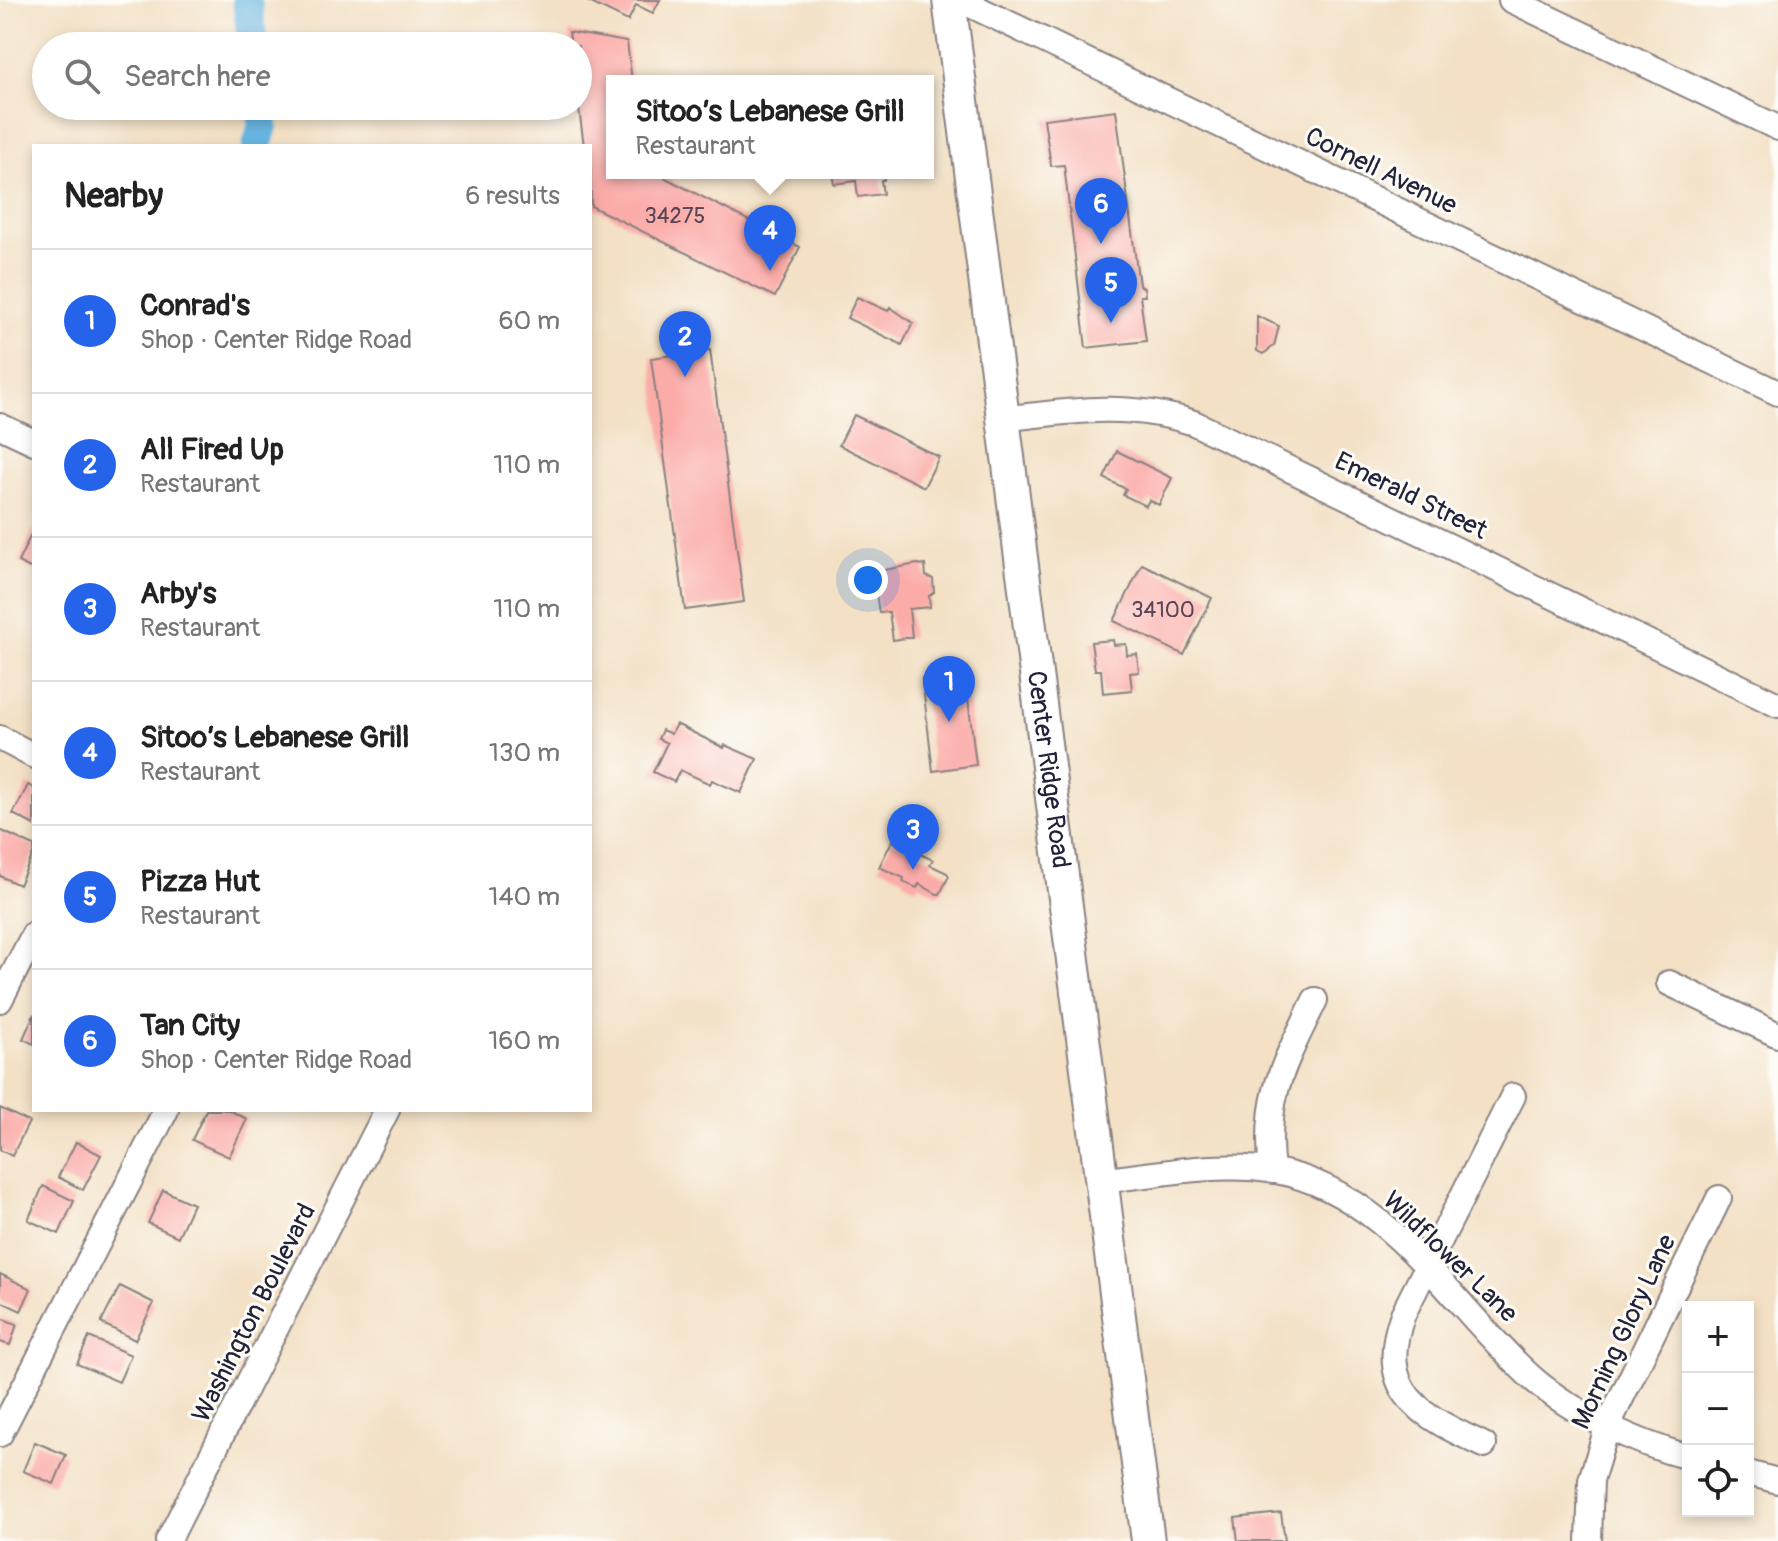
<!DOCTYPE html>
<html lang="en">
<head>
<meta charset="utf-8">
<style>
	:root { --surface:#fff; --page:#f2f2f2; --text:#222; --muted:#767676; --line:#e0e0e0; --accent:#2563eb }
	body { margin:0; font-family:Pangolin,sans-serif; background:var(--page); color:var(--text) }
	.controls { position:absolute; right:24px; bottom:24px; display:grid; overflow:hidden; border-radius:0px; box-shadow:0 4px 12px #0003 }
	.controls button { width:72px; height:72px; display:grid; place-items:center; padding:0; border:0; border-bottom:2px solid var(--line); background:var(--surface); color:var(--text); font:40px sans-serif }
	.you { position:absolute; left:868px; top:580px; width:28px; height:28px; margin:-20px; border:6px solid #fff; border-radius:50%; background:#1a73e8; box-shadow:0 0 0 12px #1a73e833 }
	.badge { display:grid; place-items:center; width:52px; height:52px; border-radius:50%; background:var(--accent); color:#fff; font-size:26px; font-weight:700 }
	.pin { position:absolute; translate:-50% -66px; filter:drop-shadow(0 2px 4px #0008) }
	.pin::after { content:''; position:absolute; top:42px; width:28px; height:24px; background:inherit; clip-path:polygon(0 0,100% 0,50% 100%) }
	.popup { position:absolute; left:606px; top:75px; width:328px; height:104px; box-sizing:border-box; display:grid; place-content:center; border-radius:0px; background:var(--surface); filter:drop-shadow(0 2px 6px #0005); font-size:26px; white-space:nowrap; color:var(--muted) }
	.popup b { font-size:30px; color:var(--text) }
	.popup::after { content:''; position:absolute; left:50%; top:100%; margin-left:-16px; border:16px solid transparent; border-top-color:var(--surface) }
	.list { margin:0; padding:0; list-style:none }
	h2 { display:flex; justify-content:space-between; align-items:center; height:104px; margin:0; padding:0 32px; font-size:34px }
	h2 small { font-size:26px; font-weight:400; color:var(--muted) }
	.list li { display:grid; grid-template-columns:52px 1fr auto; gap:24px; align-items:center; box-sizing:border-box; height:144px; padding:0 32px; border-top:2px solid var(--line) }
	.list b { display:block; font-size:30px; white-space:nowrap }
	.list p { margin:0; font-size:26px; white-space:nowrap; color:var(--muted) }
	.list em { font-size:26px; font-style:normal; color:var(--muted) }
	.icon { flex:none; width:44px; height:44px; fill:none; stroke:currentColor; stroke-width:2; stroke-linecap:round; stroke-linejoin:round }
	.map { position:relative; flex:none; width:1778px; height:1541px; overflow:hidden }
	.search { position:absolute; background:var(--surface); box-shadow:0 4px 12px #0003; left:32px; top:32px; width:560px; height:88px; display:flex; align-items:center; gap:20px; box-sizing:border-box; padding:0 28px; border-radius:44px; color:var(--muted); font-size:30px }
	.panel { position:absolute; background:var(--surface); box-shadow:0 4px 12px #0003; left:32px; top:144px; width:560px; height:968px; border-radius:0px }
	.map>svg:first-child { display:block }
</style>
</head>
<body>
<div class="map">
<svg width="1778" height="1541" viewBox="0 0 1778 1541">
	<rect width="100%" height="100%" fill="#fdfcf7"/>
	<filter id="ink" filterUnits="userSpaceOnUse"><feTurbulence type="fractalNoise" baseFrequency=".0125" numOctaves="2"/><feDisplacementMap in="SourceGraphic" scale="16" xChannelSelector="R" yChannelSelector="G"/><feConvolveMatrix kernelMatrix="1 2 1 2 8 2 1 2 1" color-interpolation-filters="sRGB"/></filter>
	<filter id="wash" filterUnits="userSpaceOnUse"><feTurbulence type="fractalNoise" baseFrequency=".006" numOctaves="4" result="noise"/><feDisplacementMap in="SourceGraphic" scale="32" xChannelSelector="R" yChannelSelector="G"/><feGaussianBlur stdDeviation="1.8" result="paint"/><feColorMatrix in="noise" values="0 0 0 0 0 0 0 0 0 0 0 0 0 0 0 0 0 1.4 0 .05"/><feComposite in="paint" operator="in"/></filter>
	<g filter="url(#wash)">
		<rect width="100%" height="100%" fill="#f3e0c5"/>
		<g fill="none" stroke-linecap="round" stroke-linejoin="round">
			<!-- river -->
			<path stroke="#67b6e1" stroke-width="30" d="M247,0l6,46
				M257,146l6,-21 -1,-19"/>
		</g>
		<g id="blocks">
			<!-- building -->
			<path fill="#fbaca9" d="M585,0h75l-7,13 -17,-8 -8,16z
				M569,32l58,10 5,39h-20v92h44l144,74 -25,50 -184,-91 -1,-60h-6l-6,-45v-55h-7z
				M1116,110l23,175 5,3 1,8h-5l6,45 -60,7 -22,-183 -13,1 -7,-47z
				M832,173h52v7h-3l2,14 -25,3 -2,-16 -22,3z
				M857,297l31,14 2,-4 23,16 -11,22 -55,-27z
				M1257,316l22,10 -5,20 -11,8 -6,-3z
				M710,350l34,252 -59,8 -34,-252z
				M854,415l85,42 -15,30 -85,-42z
				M1117,451l55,27 -13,27 -10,-5 -3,6 -23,-11 3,-6 -22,-11z
				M34,528v42l-16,-8z
				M917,564l8,1 1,11 7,3 1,13 -5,4 1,11 -21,2 3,28 -19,3 -4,-28 -10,1 -6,-41z
				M1142,564l70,34 -28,57 -70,-34z
				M1113,640l1,5 12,-1 1,11 10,-1 2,18 -9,1 2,17 -29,3 -2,-23h-6l-4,-28z
				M965,673l11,92 -43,6 -11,-93z
				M676,724l48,24 1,-3 32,14 -16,34 -29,-13 -2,4 -30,-14 -6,12 -21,-10 14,-29 -9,-4 4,-9 9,4z
				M28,785l6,3v37l-21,-11z
				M0,830l34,16v6l-15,33 -19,-9z
				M892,841l41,19 -3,5 17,8 2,3 -9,18h-3l-18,-10 -2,4 -14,-6 1,-4 -25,-11z
				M34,1014v30l-11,-5z
				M0,1108l29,14 -17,34 -12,-6z
				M206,1110h23l18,9 -18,38 -37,-17z
				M76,1142l25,13 -18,35 -25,-13z
				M43,1186l31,15 -15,33 -31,-14z
				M163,1190l30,14 -15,33 -30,-14z
				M0,1274l31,15 -10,22 -21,-10z
				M120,1286l34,17 -19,37 -34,-17z
				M0,1318l17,6 -7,21 -10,-3z
				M89,1337l42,18 -12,27 -42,-18z
				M35,1442l31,13 -12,29 -31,-13z
				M1281,1513l4,28h-47l-3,-23z"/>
		</g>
	</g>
	<g filter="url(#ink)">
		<use href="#blocks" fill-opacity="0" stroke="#8a8180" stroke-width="2"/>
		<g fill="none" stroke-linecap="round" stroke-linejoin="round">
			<defs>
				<path id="minor" d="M960,0l818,393
					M1511,0l267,128
					M1002,419c66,-8 128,-18 192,4l584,282
					M0,426l34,16
					M0,738l34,18
					M1669,983l109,52
					M0,1000l34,-66
					M1272,1171c-9,-75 12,-106 43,-171
					M1101,1181c58,-7 117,-20 175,-10 113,21 176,135 256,207 40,35 104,65 156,79
					M0,1434l166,-324
					M1484,1445c-62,-29 -110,-52 -81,-131l110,-218
					M1748,1473l30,8
					M168,1541l219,-431
					M1589,1541l2,-61 17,-55 111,-227"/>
				<g id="major">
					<path id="s1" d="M949,0l199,1541"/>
				</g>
			</defs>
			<!-- minor casing -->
			<use href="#minor" stroke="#8a8180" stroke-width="28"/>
			<!-- major casing -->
			<use href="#major" stroke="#8a8180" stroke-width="36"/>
			<!-- minor -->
			<use href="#minor" stroke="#fff" stroke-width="24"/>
			<!-- major -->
			<use href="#major" stroke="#fff" stroke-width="32"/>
		</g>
	</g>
	<g text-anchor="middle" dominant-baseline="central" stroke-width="6" stroke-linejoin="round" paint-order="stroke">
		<!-- number labels -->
		<g font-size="22" fill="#584456">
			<text x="675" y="216">34275</text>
			<text x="1163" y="610">34100</text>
		</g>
		<!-- street labels -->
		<g font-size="26" fill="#22223b" stroke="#fdfcf7">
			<text transform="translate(1381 171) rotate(26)">Cornell Avenue</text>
			<text transform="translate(1411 496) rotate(26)">Emerald Street</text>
			<text stroke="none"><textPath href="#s1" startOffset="776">Center Ridge Road</textPath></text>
			<text transform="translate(1450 1257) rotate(44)">Wildflower Lane</text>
			<text transform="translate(254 1313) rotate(-63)">Washington Boulevard</text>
			<text transform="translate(1624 1332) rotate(-65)">Morning Glory Lane</text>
		</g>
	</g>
</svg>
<div class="controls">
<button>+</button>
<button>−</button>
<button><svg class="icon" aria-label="locate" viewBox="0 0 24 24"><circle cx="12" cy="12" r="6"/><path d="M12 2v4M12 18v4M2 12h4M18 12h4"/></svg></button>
</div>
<div class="you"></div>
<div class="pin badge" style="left:949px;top:722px">1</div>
<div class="pin badge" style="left:685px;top:377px">2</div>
<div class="pin badge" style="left:913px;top:870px">3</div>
<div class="pin badge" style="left:770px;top:271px">4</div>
<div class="popup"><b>Sitoo’s Lebanese Grill</b>Restaurant</div>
<div class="pin badge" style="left:1111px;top:323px">5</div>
<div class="pin badge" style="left:1101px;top:244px">6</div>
<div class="search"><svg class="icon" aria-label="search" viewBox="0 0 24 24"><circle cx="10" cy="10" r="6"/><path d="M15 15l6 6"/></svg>Search here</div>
<section class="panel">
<h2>Nearby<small>6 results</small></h2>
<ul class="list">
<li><span class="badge">1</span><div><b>Conrad's</b><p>Shop · Center Ridge Road</p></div><em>60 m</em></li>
<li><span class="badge">2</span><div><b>All Fired Up</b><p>Restaurant</p></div><em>110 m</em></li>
<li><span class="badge">3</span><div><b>Arby's</b><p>Restaurant</p></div><em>110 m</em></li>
<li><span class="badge">4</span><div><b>Sitoo’s Lebanese Grill</b><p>Restaurant</p></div><em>130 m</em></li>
<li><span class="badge">5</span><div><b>Pizza Hut</b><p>Restaurant</p></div><em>140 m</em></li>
<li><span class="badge">6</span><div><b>Tan City</b><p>Shop · Center Ridge Road</p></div><em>160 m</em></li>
</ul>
</section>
</div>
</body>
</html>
